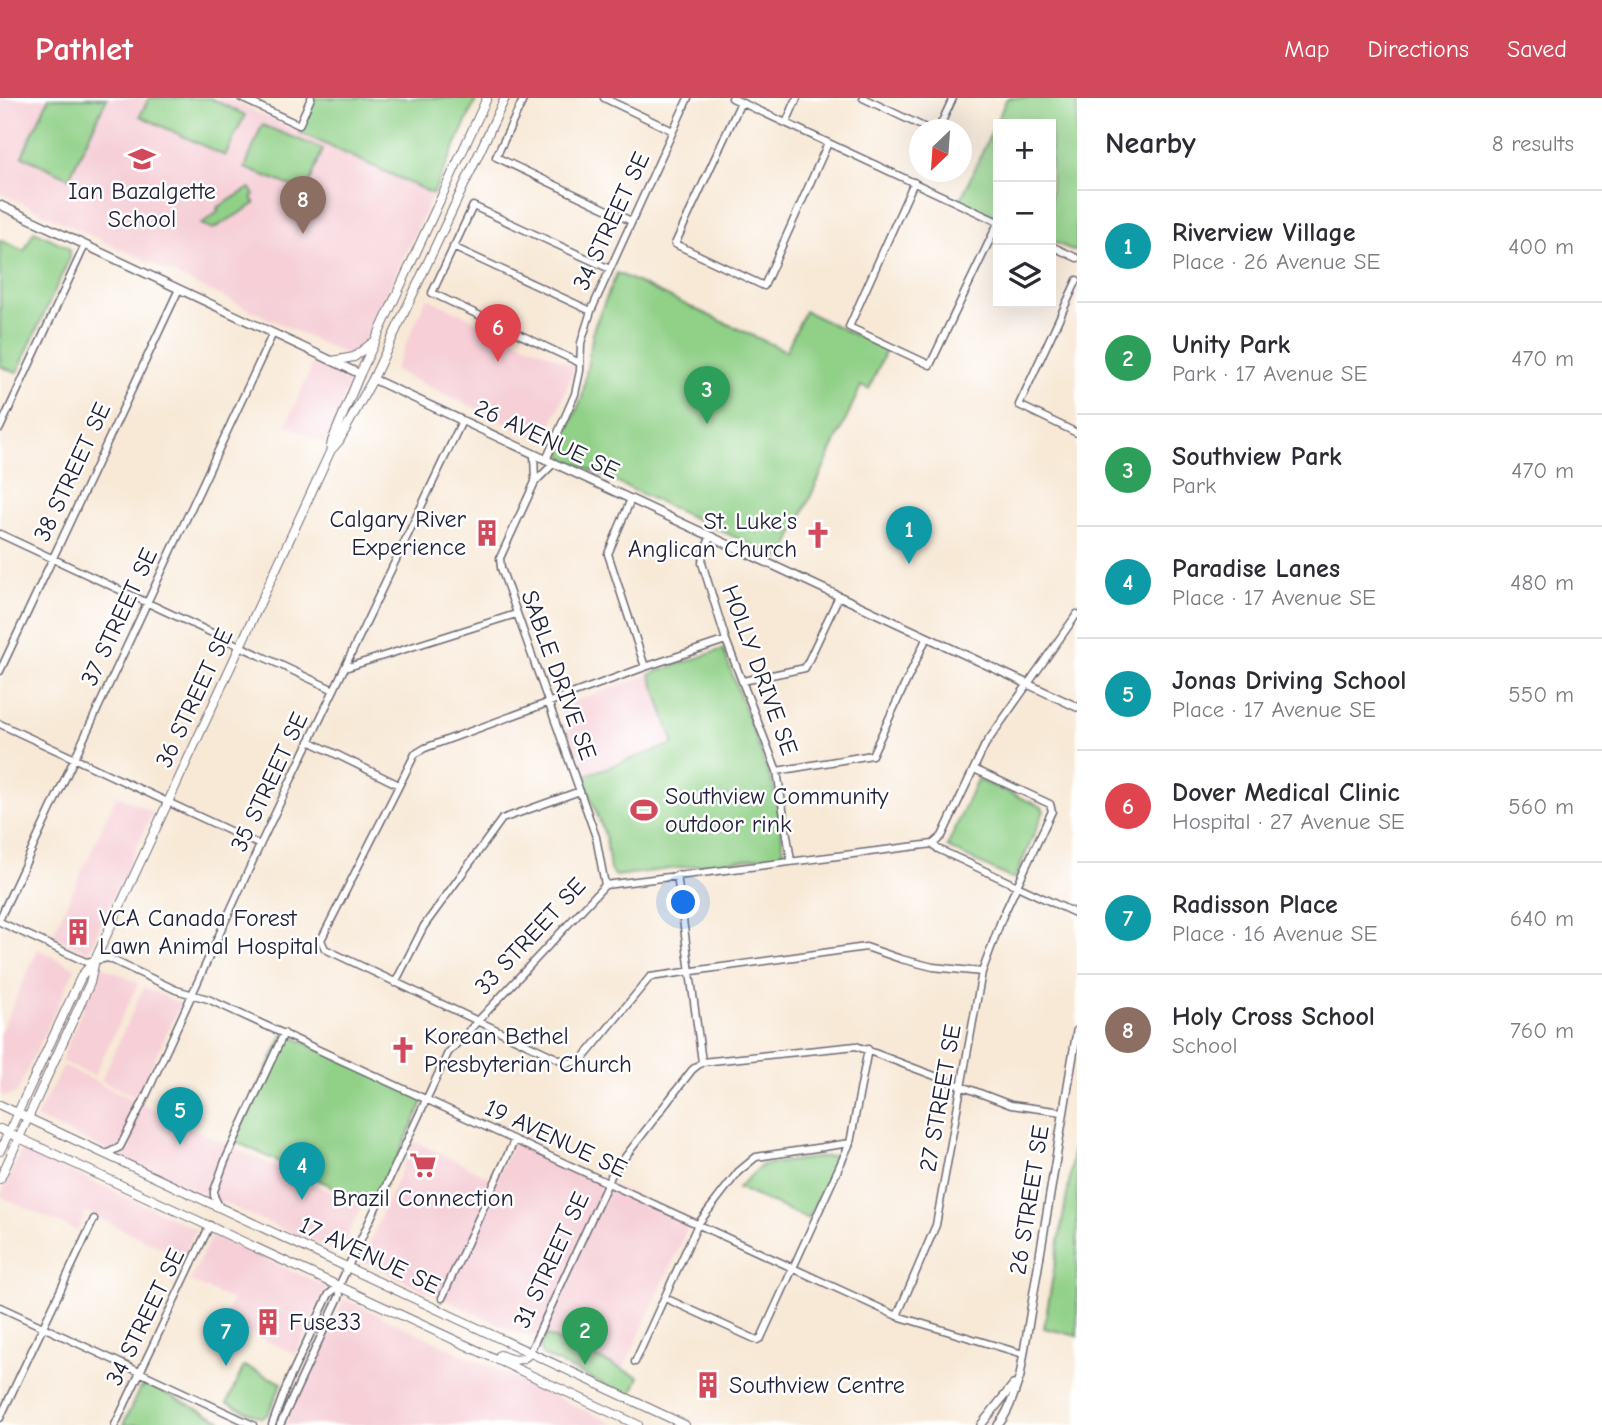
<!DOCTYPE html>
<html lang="en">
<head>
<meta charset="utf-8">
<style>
	:root { --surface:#fff; --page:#f7f7f7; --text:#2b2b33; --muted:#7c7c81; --line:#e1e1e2; --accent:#d1495b }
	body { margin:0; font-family:"Comic Neue",sans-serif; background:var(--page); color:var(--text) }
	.controls { position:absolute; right:21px; top:21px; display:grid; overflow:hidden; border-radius:0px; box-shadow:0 7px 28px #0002 }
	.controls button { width:63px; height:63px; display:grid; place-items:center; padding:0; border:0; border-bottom:2px solid var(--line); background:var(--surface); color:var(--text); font:35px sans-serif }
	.compass { position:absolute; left:909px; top:21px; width:63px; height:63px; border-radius:50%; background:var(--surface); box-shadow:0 7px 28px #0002; rotate:205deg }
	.you { position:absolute; left:684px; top:805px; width:24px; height:24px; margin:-18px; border:5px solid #fff; border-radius:50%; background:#1a73e8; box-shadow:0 0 0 10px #1a73e833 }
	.badge { display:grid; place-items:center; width:46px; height:46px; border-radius:50%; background:var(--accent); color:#fff; font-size:23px; font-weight:700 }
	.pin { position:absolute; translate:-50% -58px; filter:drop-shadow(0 2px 4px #0008) }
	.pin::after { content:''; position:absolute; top:37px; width:24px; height:21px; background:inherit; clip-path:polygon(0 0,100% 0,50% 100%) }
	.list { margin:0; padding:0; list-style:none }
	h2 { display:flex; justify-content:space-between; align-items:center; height:91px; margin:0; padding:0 28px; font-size:30px }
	h2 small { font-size:23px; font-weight:400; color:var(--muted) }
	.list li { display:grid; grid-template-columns:46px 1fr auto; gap:21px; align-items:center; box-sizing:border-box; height:112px; padding:0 28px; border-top:2px solid var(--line) }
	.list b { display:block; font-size:26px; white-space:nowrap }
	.list p { margin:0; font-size:23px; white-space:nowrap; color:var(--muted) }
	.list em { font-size:23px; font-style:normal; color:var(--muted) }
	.icon { flex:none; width:38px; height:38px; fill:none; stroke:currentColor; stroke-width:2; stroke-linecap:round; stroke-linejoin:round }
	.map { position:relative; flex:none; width:1077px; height:1327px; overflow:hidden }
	header { display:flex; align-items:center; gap:42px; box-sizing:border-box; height:98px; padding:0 35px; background:var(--accent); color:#fff }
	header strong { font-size:33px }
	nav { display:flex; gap:38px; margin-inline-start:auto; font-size:24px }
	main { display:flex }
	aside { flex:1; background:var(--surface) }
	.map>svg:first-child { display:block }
</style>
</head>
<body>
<header>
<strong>Pathlet</strong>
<nav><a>Map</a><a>Directions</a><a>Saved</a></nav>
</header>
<main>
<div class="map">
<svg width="1077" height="1327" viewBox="0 0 1077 1327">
	<rect width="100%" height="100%" fill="#fff"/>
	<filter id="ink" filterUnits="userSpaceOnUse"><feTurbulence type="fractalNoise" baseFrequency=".0143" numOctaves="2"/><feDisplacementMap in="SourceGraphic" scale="14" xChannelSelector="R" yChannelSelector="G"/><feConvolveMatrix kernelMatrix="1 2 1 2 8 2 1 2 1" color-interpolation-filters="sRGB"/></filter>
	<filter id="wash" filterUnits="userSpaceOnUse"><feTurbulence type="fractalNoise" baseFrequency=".00686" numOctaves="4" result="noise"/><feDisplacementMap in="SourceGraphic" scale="28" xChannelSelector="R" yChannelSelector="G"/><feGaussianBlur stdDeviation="1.57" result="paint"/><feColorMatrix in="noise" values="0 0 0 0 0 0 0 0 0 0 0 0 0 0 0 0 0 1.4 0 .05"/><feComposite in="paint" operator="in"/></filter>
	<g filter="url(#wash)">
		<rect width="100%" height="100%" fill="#f8e9d7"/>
		<!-- built -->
		<path fill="#f6cfd7" d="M0,0h226l207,96 -67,144 -9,12 -12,4 -345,-161z
			M427,200l147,68 -2,10 -28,65 -150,-71z
			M313,266l37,19 -24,61 -40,-19z
			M650,576l25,70 -90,31 -24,-65 1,-4z
			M117,697l36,17 -65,140 -36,-16z
			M38,851l37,19 -59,126 -14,2 -2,-2v-65h2z
			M104,869l34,16 -44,93 -33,-15 39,-93z
			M144,889l36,17 -43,93 -36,-16z
			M63,968l161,77 137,63 -14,32 -4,4 -14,5 -29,-10 -264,-119z
			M414,1043l82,39 18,-39 177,80 -68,149 -83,-38 -3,4 -19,-3 -157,-72z
			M22,1051l174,80 -13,29 -97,-46 -9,19 -77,-35z
			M212,1136l115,53 -32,67 -72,-33 9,-21 -42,-19z
			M344,1201l272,126h-331z"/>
		<!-- green -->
		<path fill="#90d087" stroke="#597961" stroke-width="2" d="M49,0h58l-38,80 -47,-22z
			M149,0h61l35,17 -20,41 -85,-40z
			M315,0h162l-44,96 -134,-62z
			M1007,0h70v154l-26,-11v-117h-53v94l-38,-17z
			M262,27l61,24 -17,43 -61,-24z
			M250,90l4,7 -3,2 4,7 -42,25 -12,-5 17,-12 -1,-4z
			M34,133l32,15 4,4v7l-53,116 -17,-7v-126l24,11z
			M617,175l169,78 19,-40 81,39 -17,39 -8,-3 -79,173 -218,-101 -5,-9 23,-51 12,-71z
			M723,551l54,148 7,55 -5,3 -163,21 -6,-6 -4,-32 -23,-62 91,-32 -24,-70z
			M977,681l65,28 2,4 -29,67h-5l-63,-31z
			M284,935l141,65 -50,108 -141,-65z
			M1077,1015v223l-33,-8 26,-151z
			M839,1057l-31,64 -70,-31 24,-23z
			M546,1237l93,42 -9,20 -88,-42 -2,-8z
			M244,1268l38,17 -14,31 -6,4 -35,-15z
			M144,1288h6l71,34 -1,5h-97l16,-35z"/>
	</g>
	<g filter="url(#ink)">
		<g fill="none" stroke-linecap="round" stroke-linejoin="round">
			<defs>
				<path id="minor" d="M241,0l58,27 12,-27
					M524,0l-28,59 135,64
					M604,0l69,33
					M732,0l266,124
					M863,0l67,32
					M741,4l-66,142 89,42 64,-143
					M786,25l11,-25
					M938,32l15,-32
					M914,84l-65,145 81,38 68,-142
					M1051,148l26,12
					M453,149l138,64
					M1077,182l-58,125 58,28
					M580,265l-148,-70 41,-87 137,63
					M0,330l85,-183
					M534,356l1,26
					M546,362l29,-66 5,-23 1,-28 10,-32 97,-213
					M554,365l-19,19 -35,76 1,10 95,269 9,48
					M631,401l-23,55 37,113
					M0,436l334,156
					M711,438l-8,18 -1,9 24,77 51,131 14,90
					M726,542l-81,27 -220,81 -10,6 -94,186 4,9 242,114 14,-2 69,-84 216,-30 35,12 32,8 49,5
					M345,570l171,-54
					M0,573l179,-382
					M743,583l62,-13 34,-72
					M0,626l260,121
					M309,643l90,44
					M777,673l95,-16 55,-118
					M933,746l9,-8 43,-91 92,-131
					M933,746l5,5 139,65
					M677,777l25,187
					M0,820l273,-585
					M0,824l86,40 22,-4 68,32 32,9 689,317 126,38
					M395,885l29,-57 78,-107 78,-28
					M106,1056l14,-7 23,-45 117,-257 202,-424
					M219,1108l-5,-10v-5l11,-30 59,-128
					M442,1200l72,-157
					M665,1200l92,42 4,-2 89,-195 18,-94
					M0,1209l253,118
					M897,1218l39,-91 46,-253 20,-54 50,-107 -2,-7 -76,-35
					M529,1256l83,-180 80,-104 10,-8 154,-16 155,59 51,7
					M635,1264l63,-138 40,-52 18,-15 94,-14
					M0,1320l94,-199
					M115,1327l95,-200
					M272,1327l16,-43 41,-88 10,-8 109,-233 157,-168 328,-41
					M280,1327l60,-130 -1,-9"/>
				<path id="tertiary" d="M0,107l360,169
					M373,281l704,328
					M981,1327l32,-40
					M998,1327c12,-14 16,-32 22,-49l57,-345"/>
				<path id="secondary" d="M332,263l22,-4 18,-14
					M332,351l7,-8 34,-62 132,-281
					M0,1007l685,320
					M0,1031l638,296
					M0,1053l82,-176 11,-12
					M0,1081l90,-196 5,-23 235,-508 2,-11 28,-67 127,-276
					M500,1257c11,5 20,8 29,-1"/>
			</defs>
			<!-- minor casing -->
			<use href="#minor" stroke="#6d6872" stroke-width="9"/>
			<!-- tertiary casing -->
			<use href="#tertiary" stroke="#6d6872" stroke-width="10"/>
			<!-- secondary casing -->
			<use href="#secondary" stroke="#6d6872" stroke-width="10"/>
			<!-- minor -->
			<use href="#minor" stroke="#fff" stroke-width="6"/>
			<!-- tertiary -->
			<use href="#tertiary" stroke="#fff" stroke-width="7"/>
			<!-- secondary -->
			<use href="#secondary" stroke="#fff" stroke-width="8"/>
		</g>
	</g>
	<!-- icons -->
	<defs>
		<symbol id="school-bare" viewBox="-9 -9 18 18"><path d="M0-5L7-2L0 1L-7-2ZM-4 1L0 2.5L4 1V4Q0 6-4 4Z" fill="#d1495b" stroke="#fff" stroke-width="2.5" paint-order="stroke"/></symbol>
		<symbol id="building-bare" viewBox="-9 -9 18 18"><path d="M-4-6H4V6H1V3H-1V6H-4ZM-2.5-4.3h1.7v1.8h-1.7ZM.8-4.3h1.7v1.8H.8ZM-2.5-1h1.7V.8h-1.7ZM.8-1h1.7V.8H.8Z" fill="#d1495b" stroke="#fff" stroke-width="2.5" paint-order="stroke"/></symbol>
		<symbol id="church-bare" viewBox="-9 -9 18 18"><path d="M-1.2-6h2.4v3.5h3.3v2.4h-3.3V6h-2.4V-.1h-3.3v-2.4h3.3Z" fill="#d1495b" stroke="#fff" stroke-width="2.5" paint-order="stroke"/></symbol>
		<symbol id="stadium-bare" viewBox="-9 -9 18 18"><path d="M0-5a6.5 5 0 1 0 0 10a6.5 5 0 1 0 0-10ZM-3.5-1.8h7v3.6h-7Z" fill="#d1495b" stroke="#fff" stroke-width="2.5" paint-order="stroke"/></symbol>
		<symbol id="supermarket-bare" viewBox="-9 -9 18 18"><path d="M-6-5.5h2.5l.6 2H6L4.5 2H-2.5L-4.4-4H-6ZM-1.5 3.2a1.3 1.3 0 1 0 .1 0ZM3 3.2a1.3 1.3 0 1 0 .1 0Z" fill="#d1495b" stroke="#fff" stroke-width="2.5" paint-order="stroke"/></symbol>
	</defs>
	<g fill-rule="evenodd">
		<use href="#school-bare" x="123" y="42" width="38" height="38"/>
		<use href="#building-bare" x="468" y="416" width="38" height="38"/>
		<use href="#church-bare" x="799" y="418" width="38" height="38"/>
		<use href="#stadium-bare" x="625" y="693" width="38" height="38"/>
		<use href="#building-bare" x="59" y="815" width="38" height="38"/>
		<use href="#church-bare" x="384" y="933" width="38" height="38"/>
		<use href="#supermarket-bare" x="404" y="1048" width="38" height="38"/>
		<use href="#building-bare" x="249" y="1205" width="38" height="38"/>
		<use href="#building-bare" x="689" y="1268" width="38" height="38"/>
	</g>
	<g text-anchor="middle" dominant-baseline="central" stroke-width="5" stroke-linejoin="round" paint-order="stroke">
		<!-- poi labels -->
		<g font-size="24" fill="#22223b" stroke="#fff" text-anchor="start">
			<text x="142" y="93" text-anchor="middle">Ian Bazalgette<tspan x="142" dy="28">School</tspan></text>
			<text x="466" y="421" text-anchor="end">Calgary River<tspan x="466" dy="28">Experience</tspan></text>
			<text x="797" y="423" text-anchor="end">St. Luke's<tspan x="797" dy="28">Anglican Church</tspan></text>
			<text x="665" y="698">Southview Community<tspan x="665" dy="28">outdoor rink</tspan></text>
			<text x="99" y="820">VCA Canada Forest<tspan x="99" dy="28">Lawn Animal Hospital</tspan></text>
			<text x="424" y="938">Korean Bethel<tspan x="424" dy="28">Presbyterian Church</tspan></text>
			<text x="423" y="1100" text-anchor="middle">Brazil Connection</text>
			<text x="289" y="1224">Fuse33</text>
			<text x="729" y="1287">Southview Centre</text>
		</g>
		<!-- street labels -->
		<g font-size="24" fill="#22223b" stroke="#fff">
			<text transform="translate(611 123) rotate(-65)">34 STREET SE</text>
			<text transform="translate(547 341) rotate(25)">26 AVENUE SE</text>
			<text transform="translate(72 374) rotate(-65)">38 STREET SE</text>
			<text transform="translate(119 519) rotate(-65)">37 STREET SE</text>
			<text transform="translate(760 572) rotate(70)">HOLLY DRIVE SE</text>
			<text transform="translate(559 577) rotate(70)">SABLE DRIVE SE</text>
			<text transform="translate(194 600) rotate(-65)">36 STREET SE</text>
			<text transform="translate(269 684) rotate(-65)">35 STREET SE</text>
			<text transform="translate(530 838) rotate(-47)">33 STREET SE</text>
			<text transform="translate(940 1000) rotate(-80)">27 STREET SE</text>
			<text transform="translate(556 1040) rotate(25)">19 AVENUE SE</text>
			<text transform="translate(1029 1102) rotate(-81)">26 STREET SE</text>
			<text transform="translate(370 1157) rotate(25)">17 AVENUE SE</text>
			<text transform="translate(551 1162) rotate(-65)">31 STREET SE</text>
			<text transform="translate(145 1219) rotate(-64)">34 STREET SE</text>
		</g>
	</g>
</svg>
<div class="controls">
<button>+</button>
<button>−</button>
<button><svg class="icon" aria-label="layers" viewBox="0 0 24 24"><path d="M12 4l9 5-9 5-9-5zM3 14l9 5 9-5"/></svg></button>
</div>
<svg class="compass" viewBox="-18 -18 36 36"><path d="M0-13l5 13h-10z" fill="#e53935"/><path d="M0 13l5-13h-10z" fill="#7c7c81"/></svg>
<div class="you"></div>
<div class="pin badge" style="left:909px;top:466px;background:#0f9aa8">1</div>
<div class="pin badge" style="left:585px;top:1267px;background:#2e9e5b">2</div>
<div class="pin badge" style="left:707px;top:326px;background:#2e9e5b">3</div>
<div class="pin badge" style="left:302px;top:1102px;background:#0f9aa8">4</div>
<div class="pin badge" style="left:180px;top:1047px;background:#0f9aa8">5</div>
<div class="pin badge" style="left:498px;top:264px;background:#e0444e">6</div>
<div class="pin badge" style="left:226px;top:1268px;background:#0f9aa8">7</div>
<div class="pin badge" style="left:303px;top:136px;background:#8d6e63">8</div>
</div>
<aside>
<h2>Nearby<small>8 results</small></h2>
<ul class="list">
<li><span class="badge" style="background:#0f9aa8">1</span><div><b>Riverview Village</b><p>Place · 26 Avenue SE</p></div><em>400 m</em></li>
<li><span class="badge" style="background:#2e9e5b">2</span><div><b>Unity Park</b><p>Park · 17 Avenue SE</p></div><em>470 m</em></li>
<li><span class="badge" style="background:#2e9e5b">3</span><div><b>Southview Park</b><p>Park</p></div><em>470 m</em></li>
<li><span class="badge" style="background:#0f9aa8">4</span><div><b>Paradise Lanes</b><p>Place · 17 Avenue SE</p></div><em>480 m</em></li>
<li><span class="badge" style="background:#0f9aa8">5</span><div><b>Jonas Driving School</b><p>Place · 17 Avenue SE</p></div><em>550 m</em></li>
<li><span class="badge" style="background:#e0444e">6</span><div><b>Dover Medical Clinic</b><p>Hospital · 27 Avenue SE</p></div><em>560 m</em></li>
<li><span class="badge" style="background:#0f9aa8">7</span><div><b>Radisson Place</b><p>Place · 16 Avenue SE</p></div><em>640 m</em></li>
<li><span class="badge" style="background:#8d6e63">8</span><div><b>Holy Cross School</b><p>School</p></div><em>760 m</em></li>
</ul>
</aside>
</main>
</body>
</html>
